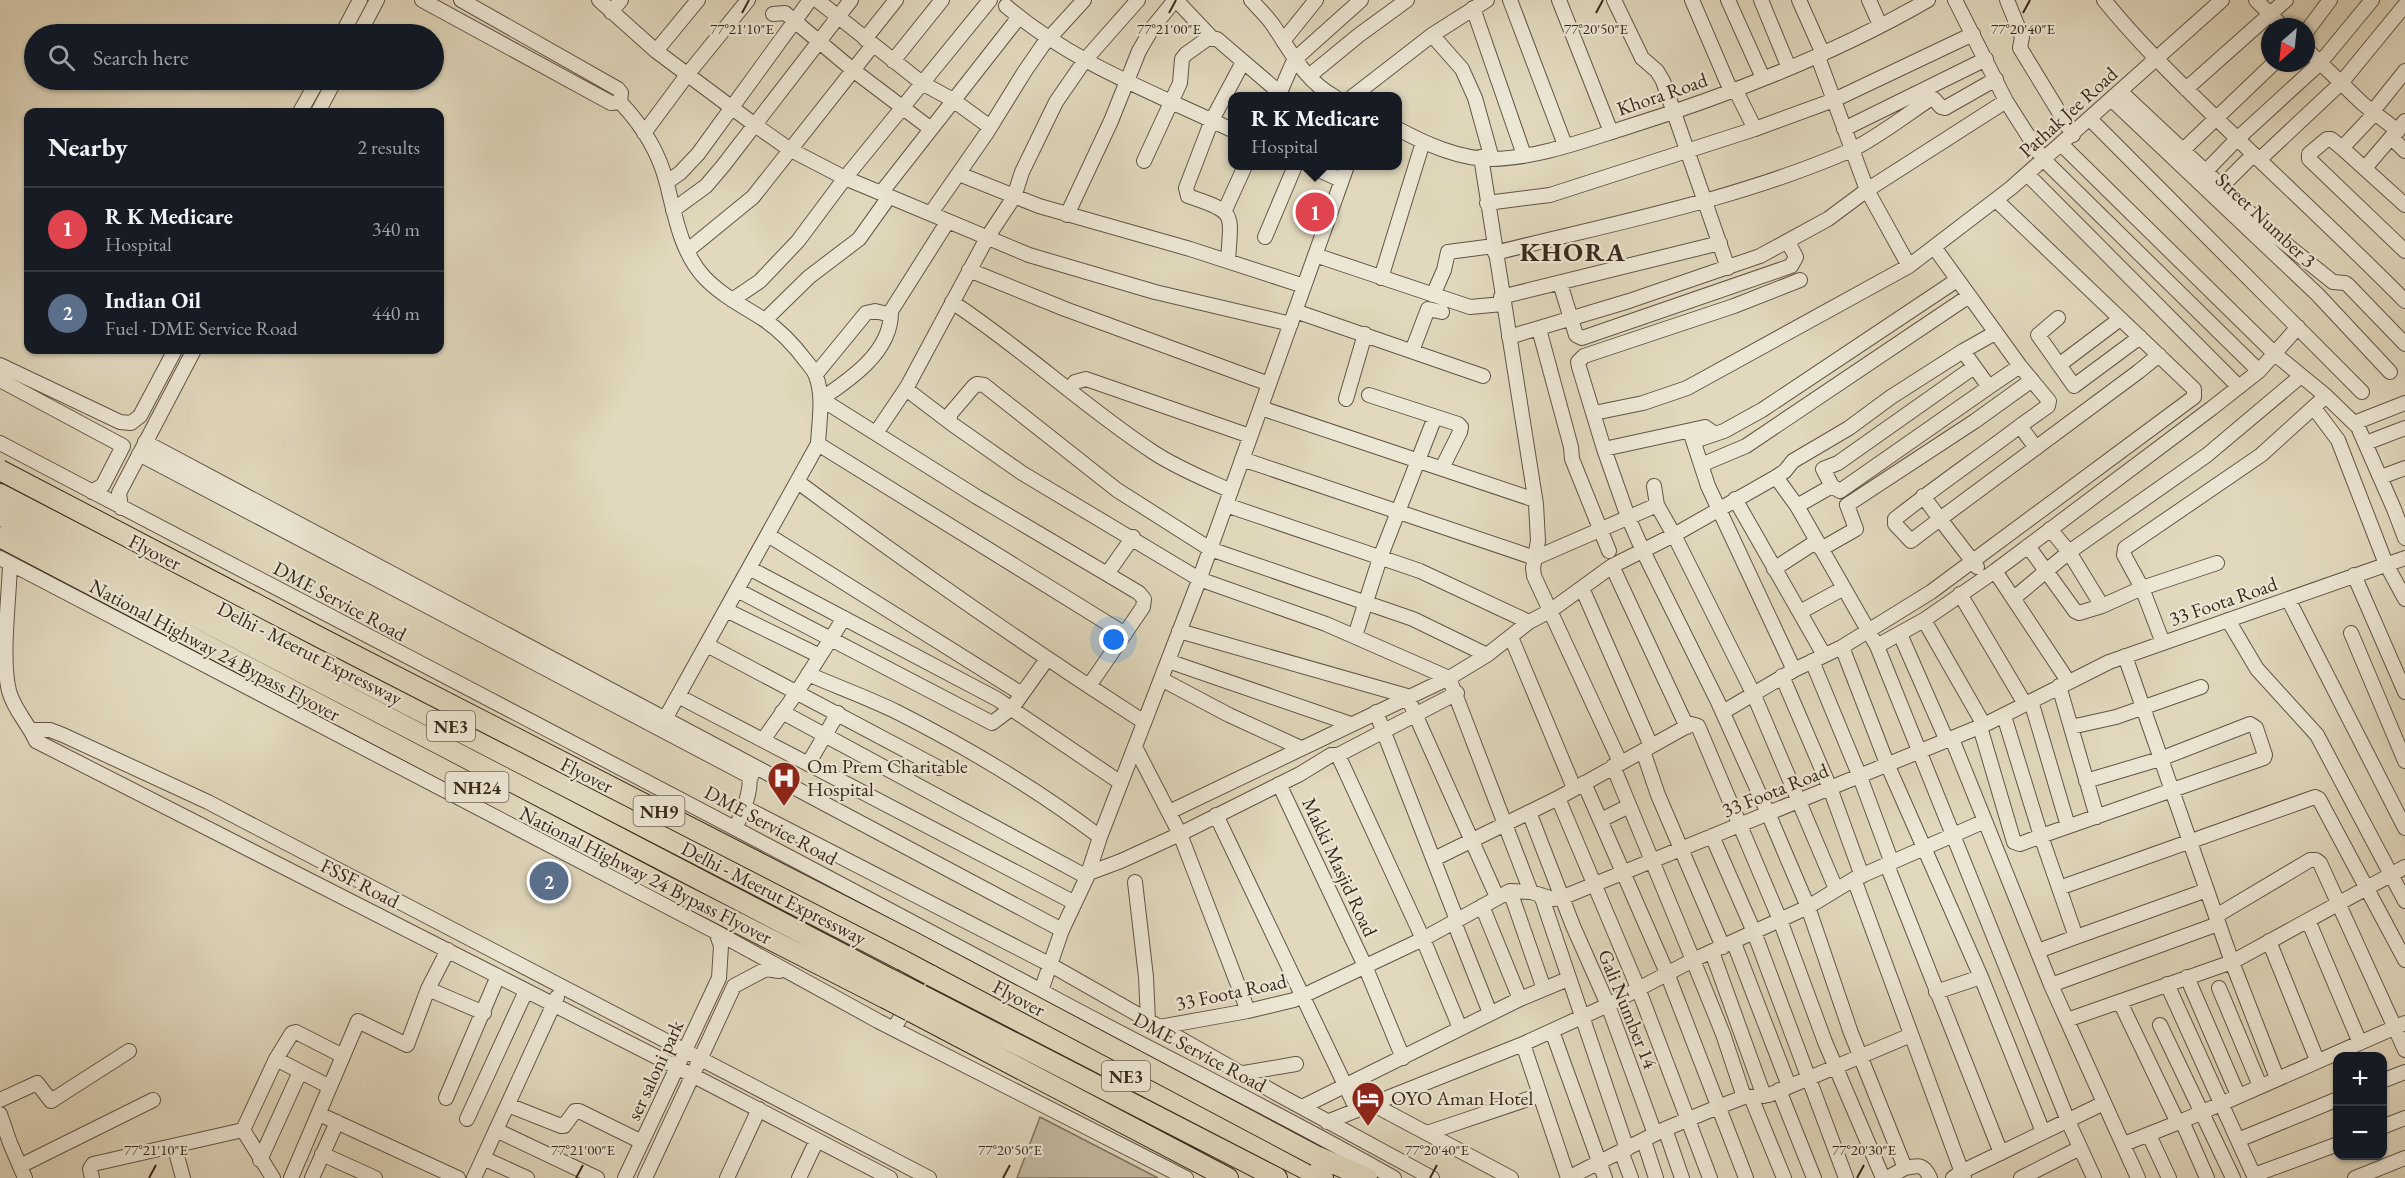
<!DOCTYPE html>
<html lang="en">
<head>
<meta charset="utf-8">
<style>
	:root { --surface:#171b24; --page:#242831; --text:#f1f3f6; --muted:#9ea1a6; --line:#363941; --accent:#c59692 }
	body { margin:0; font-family:"EB Garamond",serif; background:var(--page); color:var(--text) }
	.controls { position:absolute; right:18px; bottom:18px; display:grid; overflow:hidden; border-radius:12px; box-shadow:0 2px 4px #0004 }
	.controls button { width:54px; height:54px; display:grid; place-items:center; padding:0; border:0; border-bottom:2px solid var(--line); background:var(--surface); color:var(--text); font:30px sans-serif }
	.compass { position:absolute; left:2261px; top:18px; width:54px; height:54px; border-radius:50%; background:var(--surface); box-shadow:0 2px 4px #0004; rotate:207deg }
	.you { position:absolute; left:1114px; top:640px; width:21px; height:21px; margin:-15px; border:4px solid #fff; border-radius:50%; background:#1a73e8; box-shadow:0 0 0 9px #1a73e833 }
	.badge { display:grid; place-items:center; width:39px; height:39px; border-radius:50%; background:var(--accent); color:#fff; font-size:20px; font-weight:700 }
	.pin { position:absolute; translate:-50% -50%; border:3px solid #fff; box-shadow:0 2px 6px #0006 }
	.popup { position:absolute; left:1228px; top:92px; width:174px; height:78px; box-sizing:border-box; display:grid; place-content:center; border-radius:12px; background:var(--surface); filter:drop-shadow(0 2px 4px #0005); font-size:20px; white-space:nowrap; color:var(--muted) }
	.popup b { font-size:22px; color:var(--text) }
	.popup::after { content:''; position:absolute; left:50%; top:100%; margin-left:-12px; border:12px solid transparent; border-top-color:var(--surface) }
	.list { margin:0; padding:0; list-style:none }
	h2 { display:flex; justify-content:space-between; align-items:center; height:78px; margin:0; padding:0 24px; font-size:26px }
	h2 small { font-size:20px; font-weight:400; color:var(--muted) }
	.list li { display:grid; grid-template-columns:39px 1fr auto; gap:18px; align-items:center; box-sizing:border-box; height:84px; padding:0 24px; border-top:2px solid var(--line) }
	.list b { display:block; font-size:22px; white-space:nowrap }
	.list p { margin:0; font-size:20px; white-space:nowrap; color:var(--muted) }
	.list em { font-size:20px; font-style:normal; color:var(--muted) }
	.icon { flex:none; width:33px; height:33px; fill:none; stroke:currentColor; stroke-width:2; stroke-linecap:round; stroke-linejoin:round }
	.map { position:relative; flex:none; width:2405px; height:1178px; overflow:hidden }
	.search { position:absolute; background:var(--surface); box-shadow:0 2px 4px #0004; left:24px; top:24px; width:420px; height:66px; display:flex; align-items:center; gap:15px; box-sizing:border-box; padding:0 21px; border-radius:33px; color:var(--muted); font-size:22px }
	.panel { position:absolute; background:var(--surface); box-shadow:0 2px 4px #0004; left:24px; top:108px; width:420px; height:246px; border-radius:12px }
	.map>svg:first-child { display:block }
</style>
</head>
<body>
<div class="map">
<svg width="2405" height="1178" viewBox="0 0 2405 1178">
	<rect width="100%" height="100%" fill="#e1d8bd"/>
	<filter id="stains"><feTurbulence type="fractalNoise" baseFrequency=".00333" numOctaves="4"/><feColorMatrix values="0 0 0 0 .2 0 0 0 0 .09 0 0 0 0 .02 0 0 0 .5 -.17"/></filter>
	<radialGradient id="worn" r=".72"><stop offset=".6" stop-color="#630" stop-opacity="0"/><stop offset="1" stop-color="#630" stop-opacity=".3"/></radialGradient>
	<!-- green -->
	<path fill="#c4baa2" stroke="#7e7260" stroke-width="1.5" d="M1040,1117l118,61h-141z"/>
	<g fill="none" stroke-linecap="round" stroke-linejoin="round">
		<defs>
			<path id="minor" d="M422,0l189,103 9,-1 1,-9 -3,-4 -157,-89
				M599,0l57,51 99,74 34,24 56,29 184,77 126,37 136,32
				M817,0l105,83 31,17 37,27
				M1176,0l36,38
				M1251,0c7,8 16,16 22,25 18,27 32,56 62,72
				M1510,0l55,145
				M1559,0l52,132
				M1614,0l28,58 15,13 6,10 65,187
				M1692,0l39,91
				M1728,0l35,78
				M1761,0l28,68
				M1799,0l24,54
				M1869,0l11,25
				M1955,0l51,101 37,58 216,212
				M2007,0l15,37 -2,11 53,87
				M2104,0c34,42 72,79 110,116 63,62 129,122 191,185
				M2256,0l27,27
				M1006,6c66,57 149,87 226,124
				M1473,8l51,147
				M611,12l10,-12
				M773,14l12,-1 68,57 78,59
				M2306,32l24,-32
				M342,34l18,-34
				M359,34l18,-34
				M1432,35l30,34 13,29 17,61
				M865,39l31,-39
				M1283,41l33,-41
				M2306,49l57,55 35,27
				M656,51l42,-51
				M1818,57l49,133 42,76
				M893,61l49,-61
				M1309,76l50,-41 48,-35
				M1735,89l20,40
				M2186,89l100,-89
				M2120,91l147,138 66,53 12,1 3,2 57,59
				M1278,97l16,-37 67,-60
				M1352,97l80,-62 55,-35
				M2111,99l207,196 72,77
				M620,102c22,23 39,50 47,82 8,32 14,68 37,93 17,18 39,29 59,42 17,11 31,26 43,42 3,4 8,9 10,15 8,21 3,46 2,68l-153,275
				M2373,111l32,-40
				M300,112l18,-32
				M318,112l17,-32
				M2375,113l-33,35 63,57
				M2090,119l272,273
				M1398,129c28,15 61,30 94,30 44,-1 88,-17 129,-30 106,-33 210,-73 307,-129
				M1844,129l142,-70
				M644,133l43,-58 61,-75
				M2392,138l13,13
				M2061,144l214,210 51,42 32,31 36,82 11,29
				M2342,148l-11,-9h-4l-18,15v5l96,92
				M2183,150l91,-87
				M1481,157l55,347 2,37 -5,27 1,8 86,186
				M2259,160l82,-77 64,-78
				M1144,161l36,-78 2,-24 4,-5 21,-15h10l63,54
				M1310,166l31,14
				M2365,168l40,-47
				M2206,171l31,-32 83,-76 52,-63
				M959,174l80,32 151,43 114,37
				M2027,174l212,213
				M667,182l13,-9 18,-19 112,-154
				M2222,186l31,-31
				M881,193l138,-176
				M1487,203l63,-8 205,-66 79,-29 139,-66
				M673,210l33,-24 17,-20 128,-166
				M1225,210l20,-44
				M931,213l55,-79 39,-63 18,-26 41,-45
				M1067,215l44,-94 28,-70 14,-24 22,-27
				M1265,237l30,-71
				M1934,247l86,119 29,35 -1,5 -28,20 16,22
				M687,251l66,-54 120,-152
				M1495,253c119,-30 241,-53 354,-102 25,-11 57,-36 81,-52h4l7,8 4,1 51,-29
				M1315,255l155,52 33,-3
				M1228,261c3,-50 9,-48 -40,-65l-2,-8 26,-68 31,-58
				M969,270l96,39 204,75
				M1381,278l42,-136
				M1800,280l-66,26 -150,50 -6,6 1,5 25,82 24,68 15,34 75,151 50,111 40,94 43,126 54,135 -18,10
				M1560,283l16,52 6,3 209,-72 5,-9 -8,-15
				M1433,295l11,-25 4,-18 46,-6
				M1501,297l219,-54
				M732,300l28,-19 38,-40 47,-63 145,-178
				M952,302c70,46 131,104 201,150 24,16 52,27 78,39
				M891,311c1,40 -40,68 -70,88l156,98 130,77 26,-37
				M1295,311l188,65
				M2058,318l-20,17 36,51 66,-49
				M765,320l44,-43 50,-38 30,-42
				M1539,329l32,118 1,12 37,92
				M1995,333l-32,18 26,36 31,-21
				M1509,337l120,-36 131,-45 68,-37 39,-29 139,-89
				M1412,351l16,-42 14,3
				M0,365l120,57 11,1 9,-7 35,-66
				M2059,365l61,-46
				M816,374l50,-61 9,-2 12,3 4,-3 57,-90
				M0,380l123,66 -20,39 -11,7
				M906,389l46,35
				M1069,390l6,-8 11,-3 164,57
				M1369,395l89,29 3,3 -1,5 -18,36
				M1346,399l19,-65
				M1261,408l274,92
				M2314,408l24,32 48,124 19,35
				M1594,413l49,-10 44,-15 222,-122 102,-78 211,-188
				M2354,423l51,-20
				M1690,431l18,55 86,184 -71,42
				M876,433l31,-46 80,-149 27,-41 8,-25 34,-70 29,-42 53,-60
				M1694,441l30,-10 38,-21 195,-130
				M145,442l917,488
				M0,443c353,186 707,368 1058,557 112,60 226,115 336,178
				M2366,443l39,-15
				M818,444l307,190
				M1604,449l101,-22 10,7
				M139,454l612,323
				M1242,459l293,99 122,-53 17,30 79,158 83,196
				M1701,465l45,-19 223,-150
				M1776,477l21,29 80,140 191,475 26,57
				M2381,477l24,-9
				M798,482c113,84 228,164 346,240
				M1654,486l3,19
				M1832,486l-9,-17 15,-6 136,-96
				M1923,496l17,23 -29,22 -16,-17v-5c40,-32 83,-61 125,-93
				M1735,499l89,156
				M1226,505l194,66 109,51
				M1797,506l35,-20 8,5 149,-104
				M121,508l-2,-15 75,-143
				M2050,529l19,23 33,54
				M768,535l254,159
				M2028,546l47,65 4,2 23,-7 40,-18 75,-25
				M1821,549l35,-20 -9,-24 128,-84 57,-41
				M0,558l716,374 162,89 308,157
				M10,564c-1,36 -9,94 -1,127 5,19 19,32 27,50l656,334 198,103
				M1612,566l62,-31 102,-58 9,-6 8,-10 56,-33 42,-31 72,-46
				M1977,567l-37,-48 198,-147 21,-17
				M749,568l248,131 124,84
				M1774,569l43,-28
				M1995,571l73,110
				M2354,575l51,117
				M1582,588l69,158
				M737,590l255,133 20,-15 35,-49
				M1960,594l65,110
				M2014,598l55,-46 138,-97 94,-79
				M2288,599l117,229
				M726,610l94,46
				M1800,612l44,-24
				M1924,620l60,105
				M2228,620l29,49 60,66 88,166
				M1179,631l228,65 90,201
				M2351,633l54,128
				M1900,634l47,107
				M1355,636l25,-78 55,-141
				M1511,637l63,151
				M2163,643l-21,-55 -18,-33 1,-7 136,-93 65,-59
				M707,645l232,123
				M1877,646l47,-26 71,-49 217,-163 47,-37 39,-44
				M1842,647l46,119 93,211 62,155
				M1487,655l-74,-36 -203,-70 -93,-59 -133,-105 -7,-1 -3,2 -23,27 -2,6 3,5 70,49 177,106 127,45 123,54 82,214
				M2125,656l107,306 45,116
				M1168,661l183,63
				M1812,661l48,116 32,86
				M1794,670l48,-23 89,-55 263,-195v-8l-198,-189
				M808,674c30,13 60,24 89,38 71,36 140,77 203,125
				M1782,676l48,112 32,88
				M1161,679l68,36 72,33
				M1089,686l54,-79 1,-8 -5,-6 -32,-19
				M2059,686l38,131
				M678,696l397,207
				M2031,701l37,125
				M782,712l305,165
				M1376,712l81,208
				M2004,716l37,120 223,-78 1,-3 -9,-27 -6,-4 -90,35 -74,22
				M1980,727l34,115 6,2 21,-8 35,101 -38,14
				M2071,727l45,-10 85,-30
				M31,730h19l13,5 145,67 721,376
				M1952,739l99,246 87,193
				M763,740l34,-48 47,-74
				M1135,747l45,87 68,177
				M1643,751l15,44 65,152
				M1338,755l85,184 37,89
				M808,764l30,-51
				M1613,766l80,194 115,-53 46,-28 131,-58
				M1584,783l83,190 79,205
				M1279,784l86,182 38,92
				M1558,798l80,190 72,190
				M744,807l305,157 232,132 151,82
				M1169,812l280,-134 38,-23 42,-33 21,-11 62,-45 75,161
				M1529,812l44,114 35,79 47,129
				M1216,815l141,295
				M1601,820l28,-14
				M736,827c7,-17 18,-39 12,-58
				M1712,836l42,96 92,246
				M1434,859l124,-61 133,-74 7,2 82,194 45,122 58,136
				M1887,865l114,288
				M1089,873l32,-12 59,-27 120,-60 31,-19h7l119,-62
				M1854,879l110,299
				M1135,882l11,95 2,44
				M2059,888l256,-91 4,2 86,161
				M1510,891l34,98
				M1541,895l86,254
				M1482,906l38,93
				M2216,916l94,-56h6l4,3 85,187
				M2308,920l52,123
				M1454,922l36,91
				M2076,937l131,-47
				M2269,941l48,119
				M1734,943l55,143
				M1712,952l52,144
				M2187,977l51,118
				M2167,984l88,194
				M2051,985l167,-61
				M2219,988l41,98
				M428,989l56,24
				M1041,991l21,-61 25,-53 13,-40 98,-254 149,-417
				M1936,992l45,-15
				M2120,1002l58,121
				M2067,1020l165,-58 173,-95
				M2160,1025l73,153
				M1159,1027l89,-16 46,-11 129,-61 87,-48 21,1 22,7 8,-1 423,-173 125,-63 296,-104
				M894,1029l45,-83
				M1552,1031l53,147
				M1523,1044l45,134
				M276,1059l54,28
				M1244,1073l52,-9
				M2382,1081l23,-9
				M1779,1090l35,88
				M1751,1097l33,81
				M446,1098l52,-122
				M0,1100l37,-17 14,18 78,-50
				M1372,1104l139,74
				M508,1105l53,21h3l11,-15h4l63,31
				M1302,1107l218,-108 48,-20
				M0,1114l10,29 15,35
				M319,1114l139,64
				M467,1119l59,-128
				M2182,1121l25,57
				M1327,1122l196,-78 85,-39 85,-45 30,74 21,63
				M2382,1127l23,-9
				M1665,1129l17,49
				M243,1130l30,48
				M496,1130l101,48
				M1427,1133l113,-38
				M2149,1135l20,43
				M2238,1140l100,-41
				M1644,1141l12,37
				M2124,1144l58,-23 223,-98
				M1621,1151l10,27
				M322,1154l53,24
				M177,1156l6,22
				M483,1158l44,20
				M260,1160l40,-88
				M20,1166l133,-66
				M1905,1168c14,-3 19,-4 25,10
				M2254,1175l84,-31
				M92,1178l-2,-9 3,-5 150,-34 33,-71 16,-26 4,-1 47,24
				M291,1178l67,-157 49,24 21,-56 20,-39
				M312,1178l25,-56
				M474,1178l83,-181
				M625,1178l94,-200 2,-32 -5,-14
				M645,1178l89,-192 32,-17 13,2
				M727,1178l32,-69
				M799,1178l18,-38
				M1568,1178l97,-49 53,-22 26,-10 25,-2 142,-60
				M1953,1178l8,-6 143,-69
				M2021,1178l59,-30
				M2355,1178l50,-20"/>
			<path id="highway" d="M0,494l902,466
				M0,515l892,465
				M0,537l656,344 229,117
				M930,975l393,203
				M919,994l358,184
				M910,1011l318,167
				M1316,1156l51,22"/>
		</defs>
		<!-- minor casing -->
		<use href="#minor" stroke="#625545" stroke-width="16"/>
		<!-- highway casing -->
		<use href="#highway" stroke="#38291d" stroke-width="22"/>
		<!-- minor -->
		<use href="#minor" stroke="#ece6d4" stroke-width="14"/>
		<!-- highway -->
		<use href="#highway" stroke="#e1d8bd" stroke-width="20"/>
		<defs>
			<path id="highway-bridge" d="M0,470l323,169 590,303 403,214
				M902,960l28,15
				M892,980l27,14
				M885,998l25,13"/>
		</defs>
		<!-- highway-bridge casing -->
		<use href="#highway-bridge" stroke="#38291d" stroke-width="22" stroke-linecap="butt"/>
		<!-- highway-bridge -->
		<use href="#highway-bridge" stroke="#e1d8bd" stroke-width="20"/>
	</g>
	<!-- ticks -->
	<path fill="none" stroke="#38291d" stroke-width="2" d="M742,13l7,-13M1169,13l7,-13M1596,13l7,-13M2023,13l7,-13M149,1178l7,-13M576,1178l7,-13M1003,1178l7,-13M1430,1178l7,-13M1857,1178l7,-13"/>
	<!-- icons -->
	<defs>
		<symbol id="hospital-pin" viewBox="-11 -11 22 30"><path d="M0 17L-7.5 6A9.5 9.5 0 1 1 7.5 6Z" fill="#8f2418" stroke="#ece6d4"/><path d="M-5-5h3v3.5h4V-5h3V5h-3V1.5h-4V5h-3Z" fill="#fff"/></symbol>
		<symbol id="hotel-pin" viewBox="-11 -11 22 30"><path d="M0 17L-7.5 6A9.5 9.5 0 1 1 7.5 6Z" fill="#8f2418" stroke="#ece6d4"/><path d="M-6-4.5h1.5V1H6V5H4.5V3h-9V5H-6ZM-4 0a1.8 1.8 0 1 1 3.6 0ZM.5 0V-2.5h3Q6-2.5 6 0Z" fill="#fff"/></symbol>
	</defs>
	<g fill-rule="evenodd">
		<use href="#hospital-pin" x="765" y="759" width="38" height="52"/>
		<use href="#hotel-pin" x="1349" y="1079" width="38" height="52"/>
	</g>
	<g text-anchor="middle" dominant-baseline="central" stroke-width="4.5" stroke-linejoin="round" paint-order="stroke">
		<!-- shield labels -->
		<g fill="#ece6d4" stroke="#6e6254" stroke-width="1.5">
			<rect x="427" y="711" width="48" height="30" rx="4.5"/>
			<rect x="445.5" y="772" width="63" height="30" rx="4.5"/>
			<rect x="633.5" y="796" width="51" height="30" rx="4.5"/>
			<rect x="1102" y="1061" width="48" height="30" rx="4.5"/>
		</g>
		<g font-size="18" font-weight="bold" fill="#38291d">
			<text x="451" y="726">NE3</text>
			<text x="477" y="787">NH24</text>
			<text x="659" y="811">NH9</text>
			<text x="1126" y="1076">NE3</text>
		</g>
		<!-- street labels -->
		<g font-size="20" fill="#38291d" stroke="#ece6d4">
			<text transform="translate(1662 94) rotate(-19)">Khora Road</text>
			<text transform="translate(2068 112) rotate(-42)">Pathak Jee Road</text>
			<text transform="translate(2266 220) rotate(43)">Street Number 3</text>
			<text transform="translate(155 552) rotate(27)">Flyover</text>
			<text transform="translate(340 601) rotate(28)">DME Service Road</text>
			<text transform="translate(2223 601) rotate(-19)">33 Foota Road</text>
			<text transform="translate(215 650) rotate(28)">National Highway 24 Bypass Flyover</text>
			<text transform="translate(310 653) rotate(27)">Delhi - Meerut Expressway</text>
			<text transform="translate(587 775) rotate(27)">Flyover</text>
			<text transform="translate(1775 790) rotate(-22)">33 Foota Road</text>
			<text transform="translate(771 825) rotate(28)">DME Service Road</text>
			<text transform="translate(1340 867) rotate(65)">Makki Masjid Road</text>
			<text transform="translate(646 875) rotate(27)">National Highway 24 Bypass Flyover</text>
			<text transform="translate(360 883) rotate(27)">FSSF Road</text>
			<text transform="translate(774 893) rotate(27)">Delhi - Meerut Expressway</text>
			<text transform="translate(1231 992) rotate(-12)">33 Foota Road</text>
			<text transform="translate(1019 998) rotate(28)">Flyover</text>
			<text transform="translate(1628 1009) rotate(68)">Gali Number 14</text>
			<text transform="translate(1200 1052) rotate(28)">DME Service Road</text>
			<text transform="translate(655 1070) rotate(-65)">ser saloni park</text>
		</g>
		<!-- poi labels -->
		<g font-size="20" fill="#38291d" stroke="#ece6d4" text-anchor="start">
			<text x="807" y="766">Om Prem Charitable<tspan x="807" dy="23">Hospital</tspan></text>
			<text x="1391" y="1098">OYO Aman Hotel</text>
		</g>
		<!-- district labels -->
		<g font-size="26" font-weight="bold" letter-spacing="1.5" fill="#38291d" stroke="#ece6d4">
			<text x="1573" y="252">KHORA</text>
		</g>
	</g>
	<g font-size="15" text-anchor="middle" fill="#38291d" stroke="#ece6d4" stroke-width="4.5" stroke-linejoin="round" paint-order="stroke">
		<text x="742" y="34">77°21'10"E</text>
		<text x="1169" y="34">77°21'00"E</text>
		<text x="1596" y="34">77°20'50"E</text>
		<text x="2023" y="34">77°20'40"E</text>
		<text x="156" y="1155">77°21'10"E</text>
		<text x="583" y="1155">77°21'00"E</text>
		<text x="1010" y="1155">77°20'50"E</text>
		<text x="1437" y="1155">77°20'40"E</text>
		<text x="1864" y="1155">77°20'30"E</text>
	</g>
	<rect width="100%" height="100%" filter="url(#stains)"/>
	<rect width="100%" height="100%" fill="url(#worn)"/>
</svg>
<div class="controls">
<button>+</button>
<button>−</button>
</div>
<svg class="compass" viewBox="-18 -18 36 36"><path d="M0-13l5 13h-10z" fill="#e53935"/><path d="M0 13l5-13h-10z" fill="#9ea1a6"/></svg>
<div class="you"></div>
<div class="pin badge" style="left:1315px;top:212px;background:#e0444e">1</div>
<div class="popup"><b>R K Medicare</b>Hospital</div>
<div class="pin badge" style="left:549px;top:881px;background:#5c6f8a">2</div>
<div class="search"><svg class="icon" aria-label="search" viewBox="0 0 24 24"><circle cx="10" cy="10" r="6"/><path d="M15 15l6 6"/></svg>Search here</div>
<section class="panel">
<h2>Nearby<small>2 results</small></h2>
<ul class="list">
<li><span class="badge" style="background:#e0444e">1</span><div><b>R K Medicare</b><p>Hospital</p></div><em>340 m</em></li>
<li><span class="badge" style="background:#5c6f8a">2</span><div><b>Indian Oil</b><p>Fuel · DME Service Road</p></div><em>440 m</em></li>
</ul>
</section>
</div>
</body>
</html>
